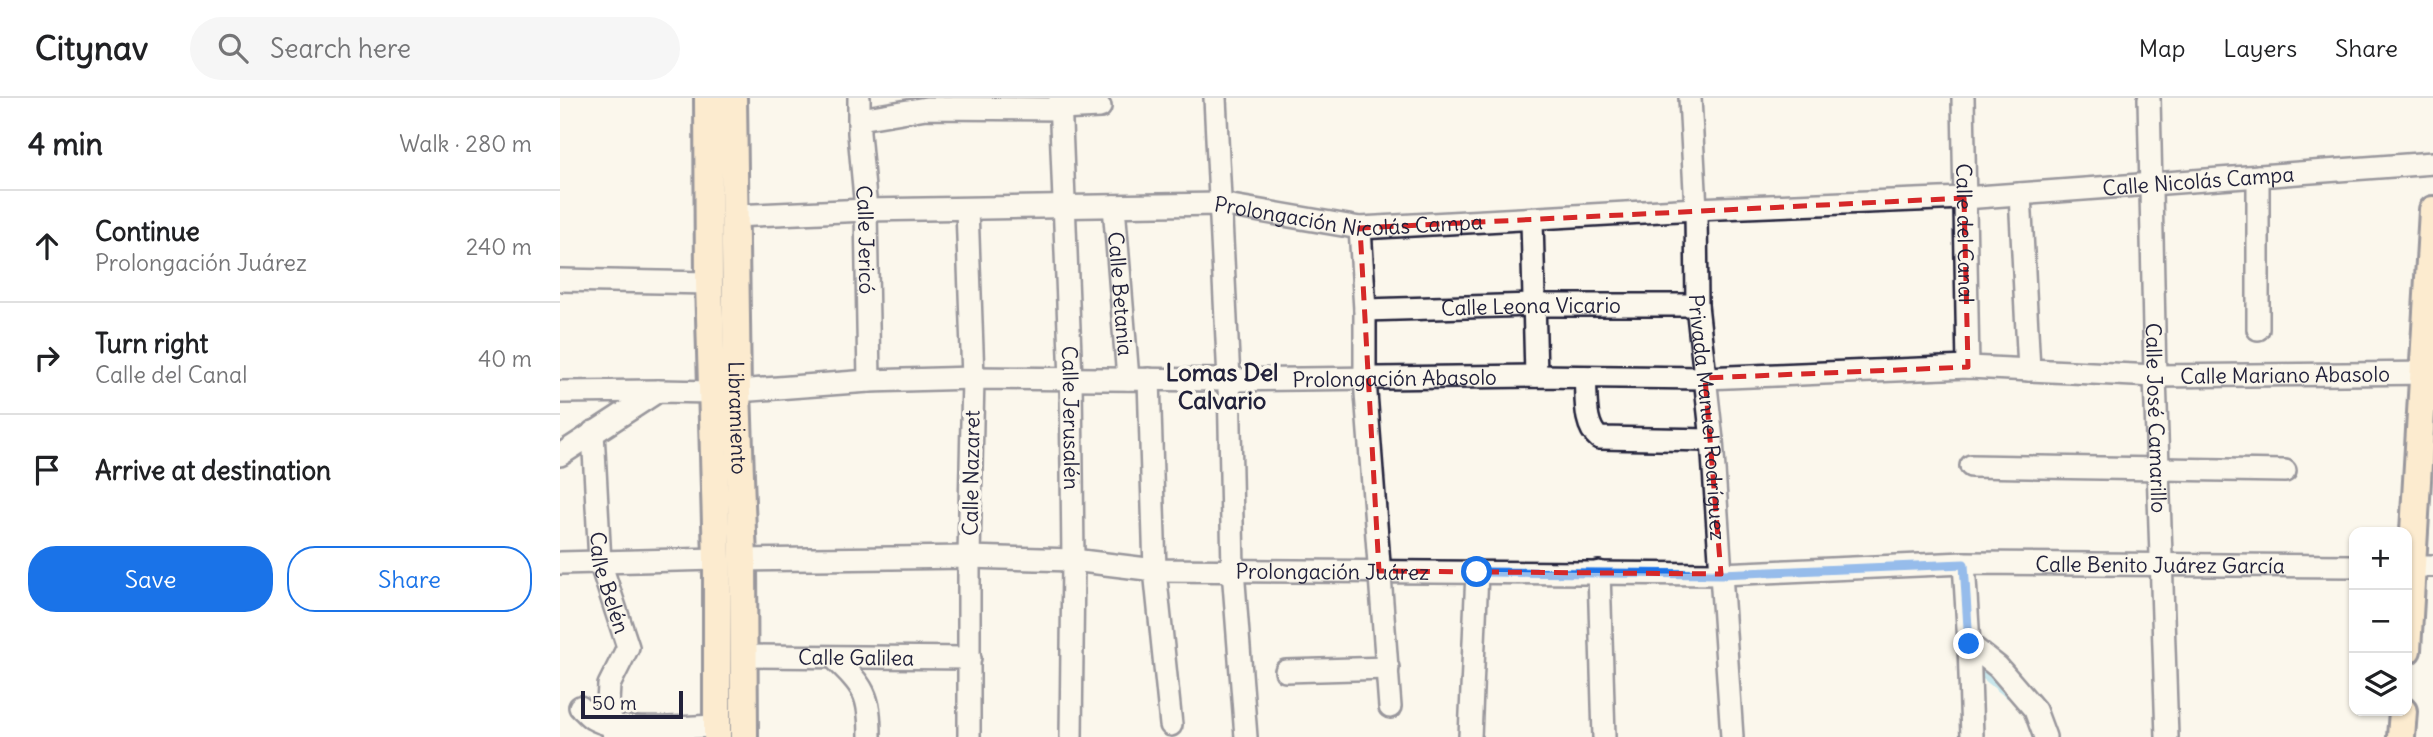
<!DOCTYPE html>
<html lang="en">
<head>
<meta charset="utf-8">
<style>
	:root { --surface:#fff; --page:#f6f6f6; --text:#202124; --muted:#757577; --line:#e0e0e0; --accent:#1a73e8 }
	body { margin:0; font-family:Delius,sans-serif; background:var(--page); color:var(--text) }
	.controls { position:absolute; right:21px; bottom:21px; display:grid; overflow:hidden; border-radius:14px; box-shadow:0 2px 5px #0004 }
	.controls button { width:63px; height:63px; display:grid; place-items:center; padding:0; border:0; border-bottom:2px solid var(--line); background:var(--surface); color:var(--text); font:35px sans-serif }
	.scale { position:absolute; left:21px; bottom:18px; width:102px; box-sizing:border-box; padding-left:7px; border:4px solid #22223b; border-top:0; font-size:19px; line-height:24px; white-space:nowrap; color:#22223b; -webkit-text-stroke:5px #fbf7ec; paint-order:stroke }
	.stop { position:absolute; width:21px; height:21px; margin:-16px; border:5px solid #1a73e8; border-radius:50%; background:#fff }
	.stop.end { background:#1a73e8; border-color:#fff; box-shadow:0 2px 7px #0008 }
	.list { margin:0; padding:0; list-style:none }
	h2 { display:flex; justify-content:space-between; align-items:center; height:91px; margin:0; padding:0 28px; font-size:30px }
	h2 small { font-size:23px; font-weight:400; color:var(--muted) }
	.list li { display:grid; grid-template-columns:46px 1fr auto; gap:21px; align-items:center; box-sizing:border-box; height:112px; padding:0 28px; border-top:2px solid var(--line) }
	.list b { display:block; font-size:26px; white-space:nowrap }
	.list p { margin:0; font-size:23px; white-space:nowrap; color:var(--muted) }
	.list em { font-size:23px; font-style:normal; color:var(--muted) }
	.actions { display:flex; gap:14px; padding:21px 28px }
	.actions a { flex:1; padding:16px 0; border:2px solid var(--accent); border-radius:28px; text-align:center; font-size:24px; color:var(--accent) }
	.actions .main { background:var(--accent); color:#fff }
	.icon { flex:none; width:38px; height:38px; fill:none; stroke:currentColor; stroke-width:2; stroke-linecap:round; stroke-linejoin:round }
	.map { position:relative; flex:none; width:1873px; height:639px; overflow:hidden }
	header { display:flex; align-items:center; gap:42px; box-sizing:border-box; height:98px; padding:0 35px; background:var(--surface); border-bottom:2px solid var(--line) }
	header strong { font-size:33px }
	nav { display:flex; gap:38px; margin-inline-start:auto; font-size:24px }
	.search { width:490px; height:63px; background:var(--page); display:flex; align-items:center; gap:18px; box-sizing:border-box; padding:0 24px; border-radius:38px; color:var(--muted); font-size:26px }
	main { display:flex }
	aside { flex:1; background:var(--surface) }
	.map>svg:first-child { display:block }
</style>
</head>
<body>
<header>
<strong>Citynav</strong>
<div class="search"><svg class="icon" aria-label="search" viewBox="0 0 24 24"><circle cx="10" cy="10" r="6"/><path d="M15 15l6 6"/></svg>Search here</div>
<nav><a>Map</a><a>Layers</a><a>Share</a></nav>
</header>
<main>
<aside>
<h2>4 min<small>Walk · 280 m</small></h2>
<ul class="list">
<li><svg class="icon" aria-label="ahead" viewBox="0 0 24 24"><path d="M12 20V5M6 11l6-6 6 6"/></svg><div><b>Continue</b><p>Prolongación Juárez</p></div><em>240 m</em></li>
<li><svg class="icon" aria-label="right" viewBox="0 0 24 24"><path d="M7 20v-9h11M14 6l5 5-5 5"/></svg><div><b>Turn right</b><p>Calle del Canal</p></div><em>40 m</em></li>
<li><svg class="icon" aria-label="arrive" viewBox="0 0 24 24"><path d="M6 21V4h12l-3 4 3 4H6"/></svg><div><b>Arrive at destination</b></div></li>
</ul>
<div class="actions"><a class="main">Save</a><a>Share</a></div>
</aside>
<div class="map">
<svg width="1873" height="639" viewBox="0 0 1873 639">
	<rect width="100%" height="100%" fill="#fbf7ec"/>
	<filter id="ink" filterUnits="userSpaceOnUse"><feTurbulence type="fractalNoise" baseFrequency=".0143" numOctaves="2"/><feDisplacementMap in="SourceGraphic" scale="14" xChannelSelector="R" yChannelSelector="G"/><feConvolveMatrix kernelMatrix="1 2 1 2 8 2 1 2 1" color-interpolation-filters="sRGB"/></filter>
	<g filter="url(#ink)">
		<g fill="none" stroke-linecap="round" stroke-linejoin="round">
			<!-- canal -->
			<path stroke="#88d1e9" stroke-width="14" d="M1423,572l26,21"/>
			<defs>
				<g id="minor">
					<path id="s1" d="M299,0v35l7,77 3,171"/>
					<path id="s2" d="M500,0l11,282 2,180 -2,177"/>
					<path d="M655,0l14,282 4,190 13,167"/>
					<path id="s3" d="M1130,0l6,111 1,96 15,135 20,297"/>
					<path id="s4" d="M1403,0l5,269"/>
					<path id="s5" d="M1589,0l6,278 12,361"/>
					<path d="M300,21l66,-11 134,1 40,-2"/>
					<path d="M1698,78v153"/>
					<path d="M1460,96l9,176"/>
					<path id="s6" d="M554,108l14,173"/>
					<path d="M407,111l6,169 -4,179v180"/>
					<path id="s7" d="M174,118l132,-6 354,-6 140,24 336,-19 268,-11 469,-35"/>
					<path d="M972,122l4,156"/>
					<path d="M800,130l5,82v70l25,327"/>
					<path d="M0,182l149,3"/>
					<path id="s8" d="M805,212l169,-5h163"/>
					<path d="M1025,279c2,19 -2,48 14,61l113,2"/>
					<path d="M589,281l6,191 16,155"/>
					<path id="s9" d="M177,293l132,-10 104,-3 256,2 307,-4 169,2 263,-11 187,9 278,-3"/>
					<path d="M0,294l98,-1"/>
					<path id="s10" d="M33,334l7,130 28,85 -19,38 -1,18 6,34"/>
					<path d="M0,357l98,-64 55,1"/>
					<path d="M1411,368l314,5"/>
					<path id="s11" d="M183,462l226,-3 104,3 82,10 566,4 243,-11 390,3"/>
					<path d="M0,465l157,-4"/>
					<path d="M1404,465l5,81 3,93"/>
					<path d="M1847,468h26"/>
					<path d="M1039,474l5,165"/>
					<path d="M1409,546l29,23 37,43 10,27"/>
					<path id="s12" d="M182,558l228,2"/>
					<path d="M274,560c30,29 36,36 36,79"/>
					<path d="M726,573l102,-3"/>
					<path d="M20,609c4,3 8,9 12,11 26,16 94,9 125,8"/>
					<path d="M910,639l7,-165"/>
				</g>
				<g id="major">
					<path d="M148,0l1,185 8,276v178"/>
					<path id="s13" d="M173,0l4,293 6,169 1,177"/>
					<path d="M1847,552l26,-440"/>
					<path d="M1841,639l2,-26"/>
				</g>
			</defs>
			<!-- minor casing -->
			<use href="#minor" stroke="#22223b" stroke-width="26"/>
			<!-- major casing -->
			<use href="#major" stroke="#22223b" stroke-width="32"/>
			<!-- minor -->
			<use href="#minor" stroke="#fbf7ec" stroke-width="21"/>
			<!-- major -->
			<use href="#major" stroke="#fcdcac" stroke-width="26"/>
		</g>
	</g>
	<g fill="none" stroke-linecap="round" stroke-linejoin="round" filter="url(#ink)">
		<!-- route -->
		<path stroke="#1a73e8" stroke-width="9" d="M917,474l244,2 243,-10 5,80"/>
	</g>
	<!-- marked area -->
	<path d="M0 0H1873V639H0ZM1404,100l4,169 -263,11 16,196 -342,-3 -19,-343z" fill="#fbf7ec" fill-opacity=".55" fill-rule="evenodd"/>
	<path fill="none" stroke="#d62828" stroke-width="5" stroke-dasharray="14 9" stroke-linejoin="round" d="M1404,100l4,169 -263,11 16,196 -342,-3 -19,-343z"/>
	<g text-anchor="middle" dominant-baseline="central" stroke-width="7" stroke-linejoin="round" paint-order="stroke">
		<!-- street labels -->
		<g font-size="21" fill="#22223b" stroke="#fbf7ec">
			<text stroke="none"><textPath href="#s7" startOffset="1468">Calle Nicolás Campa</textPath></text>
			<text stroke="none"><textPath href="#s7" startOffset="616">Prolongación Nicolás Campa</textPath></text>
			<text stroke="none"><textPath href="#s4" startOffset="135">Calle del Canal</textPath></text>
			<text stroke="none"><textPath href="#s1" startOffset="142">Calle Jericó</textPath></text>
			<text stroke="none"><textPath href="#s6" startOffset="88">Calle Betania</textPath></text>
			<text stroke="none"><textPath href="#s8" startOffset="166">Calle Leona Vicario</textPath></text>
			<text stroke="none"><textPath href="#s9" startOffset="1549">Calle Mariano Abasolo</textPath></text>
			<text stroke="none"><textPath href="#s9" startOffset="658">Prolongación Abasolo</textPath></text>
			<text stroke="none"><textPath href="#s2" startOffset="320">Calle Jerusalén</textPath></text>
			<text stroke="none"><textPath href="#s13" startOffset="320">Libramiento</textPath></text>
			<text stroke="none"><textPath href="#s3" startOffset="320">Privada Manuel Rodríguez</textPath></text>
			<text stroke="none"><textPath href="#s5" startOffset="320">Calle José Camarillo</textPath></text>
			<text transform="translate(411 375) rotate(-89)">Calle Nazaret</text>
			<text stroke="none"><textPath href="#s11" startOffset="1418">Calle Benito Juárez García</textPath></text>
			<text stroke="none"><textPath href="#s11" startOffset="590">Prolongación Juárez</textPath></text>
			<text stroke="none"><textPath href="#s10" startOffset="152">Calle Belén</textPath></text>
			<text stroke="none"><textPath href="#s12" startOffset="114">Calle Galilea</textPath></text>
		</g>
		<!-- quarter labels -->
		<g font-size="24" font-weight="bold" fill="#22223b" stroke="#fbf7ec">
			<text x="662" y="274">Lomas Del<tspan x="662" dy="28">Calvario</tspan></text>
		</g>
	</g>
</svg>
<div class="controls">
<button>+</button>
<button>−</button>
<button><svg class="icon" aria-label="layers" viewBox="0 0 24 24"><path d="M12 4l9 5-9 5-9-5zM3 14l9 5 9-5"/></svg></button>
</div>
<div class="scale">50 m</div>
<div class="stop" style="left:917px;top:474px"></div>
<div class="stop end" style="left:1409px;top:546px"></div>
</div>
</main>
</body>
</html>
